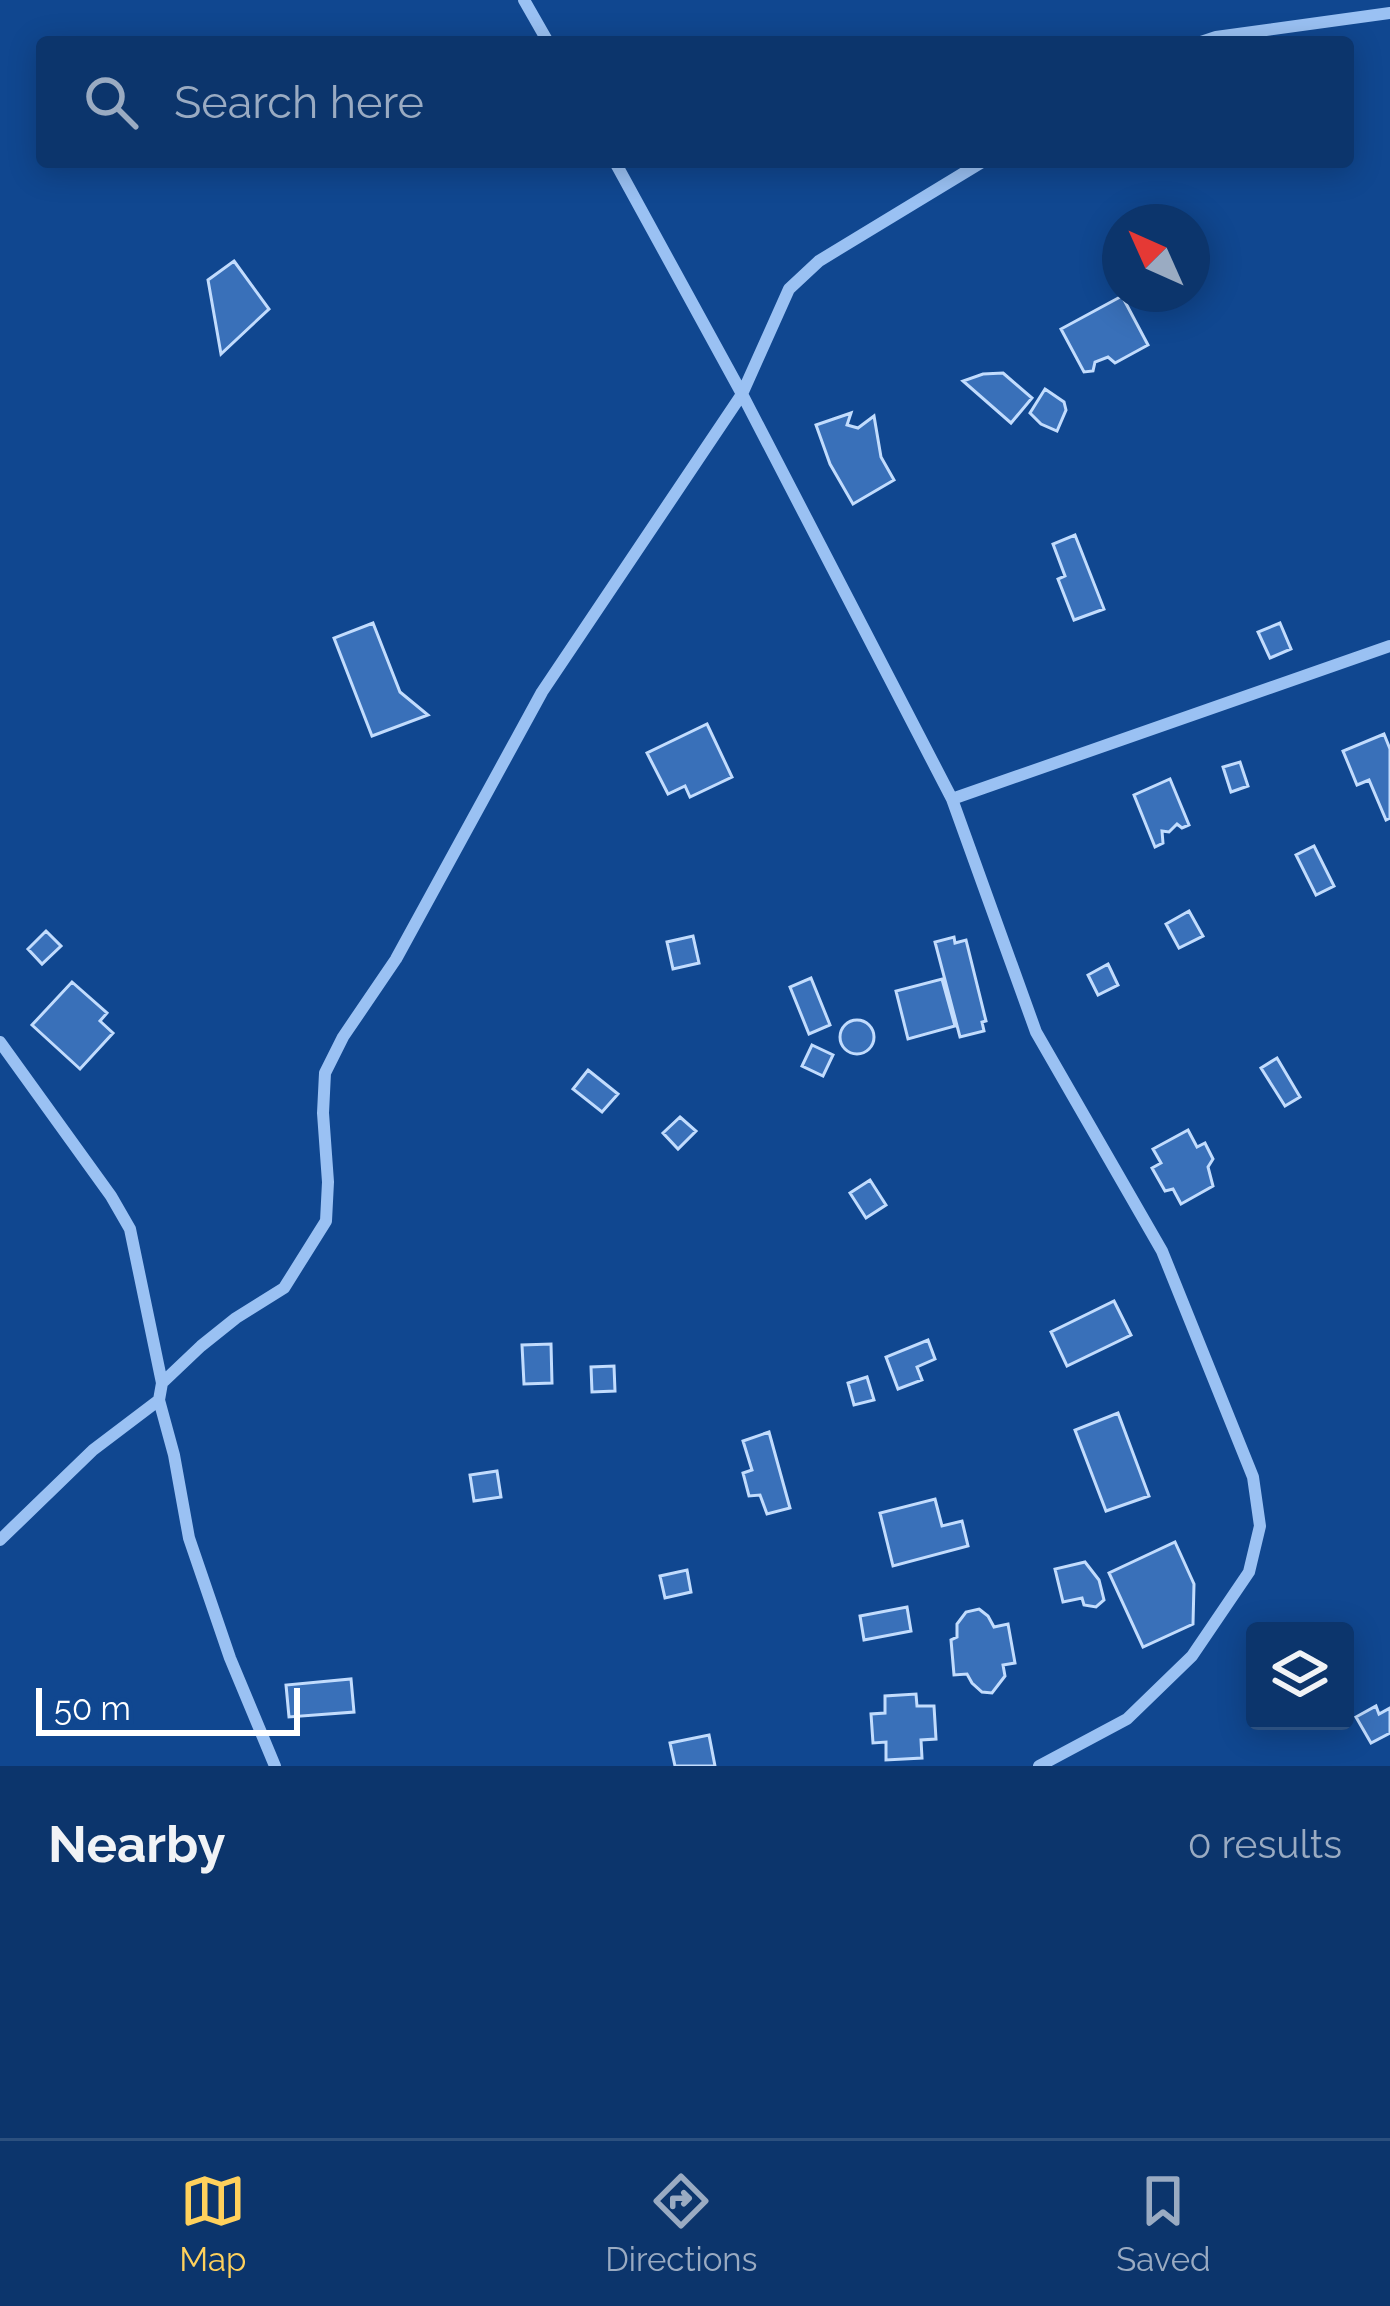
<!DOCTYPE html>
<html lang="en">
<head>
<meta charset="utf-8">
<style>
	:root { --surface:#0c356c; --page:#153d72; --text:#f1f3f6; --muted:#9aabc2; --line:#2c507f; --accent:#ffd15c }
	body { margin:0; font-family:Raleway,sans-serif; background:var(--page); color:var(--text) }
	.controls { position:absolute; right:36px; bottom:36px; display:grid; overflow:hidden; border-radius:12px; box-shadow:0 6px 30px #0003 }
	.controls button { width:108px; height:108px; display:grid; place-items:center; padding:0; border:0; border-bottom:3px solid var(--line); background:var(--surface); color:var(--text); font:60px sans-serif }
	.compass { position:absolute; left:1102px; top:204px; width:108px; height:108px; border-radius:50%; background:var(--surface); box-shadow:0 6px 30px #0003; rotate:315deg }
	.scale { position:absolute; left:36px; bottom:30px; width:264px; box-sizing:border-box; padding-left:12px; border:6px solid #fff; border-top:0; font-size:33px; line-height:42px; white-space:nowrap; color:#fff; -webkit-text-stroke:9px #104790; paint-order:stroke }
	.list { margin:0; padding:0; list-style:none }
	h2 { display:flex; justify-content:space-between; align-items:center; height:156px; margin:0; padding:0 48px; font-size:51px }
	h2 small { font-size:39px; font-weight:400; color:var(--muted) }
	.icon { flex:none; width:66px; height:66px; fill:none; stroke:currentColor; stroke-width:2; stroke-linecap:round; stroke-linejoin:round }
	.map { position:relative; flex:none; width:1390px; height:1766px; overflow:hidden }
	.search { position:absolute; background:var(--surface); box-shadow:0 6px 30px #0003; left:36px; right:36px; top:36px; height:132px; display:flex; align-items:center; gap:30px; box-sizing:border-box; padding:0 42px; border-radius:12px; color:var(--muted); font-size:45px }
	.sheet { height:372px; background:var(--surface) }
	nav { display:flex; justify-content:space-around; align-items:center; box-sizing:border-box; height:168px; border-top:3px solid var(--line); background:var(--surface); font-size:33px; color:var(--muted) }
	nav a { display:grid; justify-items:center; gap:6px }
	nav .on { color:var(--accent) }
	.map>svg:first-child { display:block }
</style>
</head>
<body>
<div class="map">
<svg width="1390" height="1766" viewBox="0 0 1390 1766">
	<rect width="100%" height="100%" fill="#104790"/>
	<!-- building -->
	<path fill="#3970b9" stroke="#c2dcfd" stroke-width="3" d="M234,261l35,48 -48,45 -13,-74z
		M1122,296l26,49 -33,18 -7,-6 -13,5 -2,9 -9,1 -23,-43z
		M1003,373l29,25 -21,25 -48,-42 20,-7z
		M1045,389l19,13 2,8 -9,21 -16,-7 -11,-11z
		M851,413l-4,12 11,3 16,-12 7,41 13,23 -41,24 -23,-40 -14,-39z
		M1075,535l29,74 -30,11 -16,-41 7,-3 -12,-32z
		M373,623l27,69 28,23 -56,21 -38,-98z
		M1280,623l11,26 -21,9 -12,-26z
		M707,724l25,53 -42,20 -5,-11 -17,8 -21,-41z
		M1384,734l6,15v69l-4,2 -17,-40 -12,5 -14,-34z
		M1240,762l8,24 -17,6 -8,-25z
		M1170,779l19,46 -7,3 -5,-4 -8,8 -7,-1 1,12 -8,4 -21,-52z
		M1314,846l20,40 -18,9 -20,-40z
		M1189,911l14,25 -24,12 -13,-24z
		M46,931l15,15 -19,18 -14,-15z
		M693,936l6,27 -26,6 -6,-27z
		M954,937l1,6 11,-3 20,81 -4,1 2,9 -24,6 -25,-95z
		M1108,964l10,21 -20,10 -10,-20z
		M811,978l19,47 -21,9 -19,-47z
		M942,979l13,47 -47,13 -12,-48z
		M72,982l35,31 -7,8 13,12 -33,36 -48,-44z
		M840 1037a17 17 0 1 1 34 0a17 17 0 1 1-34 0Z
		M812,1045l21,10 -10,21 -21,-10z
		M1277,1058l23,39 -15,9 -24,-38z
		M588,1070l30,24 -16,18 -29,-23z
		M680,1117l16,14 -18,18 -15,-16z
		M1188,1130l9,17 8,-4 8,16 -5,8 5,19 -32,18 -8,-15 -8,2 -13,-23 9,-5 -8,-14z
		M870,1180l16,25 -20,13 -16,-25z
		M1114,1301l17,34 -64,31 -16,-34z
		M928,1340l7,19 -18,8 5,13 -24,9 -12,-32z
		M551,1344l1,39 -28,1 -2,-39z
		M614,1366l1,25 -23,1 -1,-25z
		M867,1377l7,23 -20,5 -6,-22z
		M1118,1413l31,83 -43,15 -31,-81z
		M769,1432l21,76 -23,6 -7,-19 -11,1 -6,-23 9,-3 -9,-29z
		M497,1471l4,26 -27,4 -4,-26z
		M935,1499l7,27 20,-5 6,25 -75,20 -13,-53z
		M1175,1542l19,42 -1,40 -50,23 -34,-74z
		M1085,1562l14,18 5,20 -8,7 -12,-2 -2,-7 -19,4 -8,-33z
		M687,1570l4,22 -26,6 -5,-22z
		M907,1607l4,24 -47,9 -4,-24z
		M979,1609l9,7 6,11 14,-3 7,39 -12,2 2,11 -13,17 -10,-1 -10,-9 -5,-9 -13,1 -3,-35 6,-3v-13l9,-12z
		M351,1679l3,33 -65,5 -3,-32z
		M916,1694l1,12h17l2,33 -15,1 1,18 -36,2v-18l-13,1 -2,-29 14,-1v-17z
		M1376,1706l3,8 11,-6v25l-19,10 -15,-26z
		M709,1735l6,31h-40l-5,-23z"/>
	<g fill="none" stroke-linecap="round" stroke-linejoin="round">
		<!-- minor -->
		<path stroke="#9ac1f3" stroke-width="12" d="M524,0l24,42
			M1201,42l15,-5 174,-24
			M615,162l127,232 210,405 84,233 126,219 91,226 7,49 -11,46 -57,84 -65,63 -88,47
			M952,799l438,-153
			M0,1042l111,154 19,33 32,154 -3,17 -66,50 -93,90
			M162,1383l39,-37 35,-28 48,-30 42,-67 2,-39 -5,-69 2,-40 18,-36 53,-78 146,-267 200,-298 47,-105 30,-28 163,-99
			M159,1400l15,55 15,83 41,120 45,108"/>
	</g>
</svg>
<div class="controls">
<button><svg class="icon" aria-label="layers" viewBox="0 0 24 24"><path d="M12 4l9 5-9 5-9-5zM3 14l9 5 9-5"/></svg></button>
</div>
<svg class="compass" viewBox="-18 -18 36 36"><path d="M0-13l5 13h-10z" fill="#e53935"/><path d="M0 13l5-13h-10z" fill="#9aabc2"/></svg>
<div class="scale">50 m</div>
<div class="search"><svg class="icon" aria-label="search" viewBox="0 0 24 24"><circle cx="10" cy="10" r="6"/><path d="M15 15l6 6"/></svg>Search here</div>
</div>
<section class="sheet">
<h2>Nearby<small>0 results</small></h2>
<ul class="list">
</ul>
</section>
<nav>
<a class="on"><svg class="icon" aria-label="map" viewBox="0 0 24 24"><path d="M3 6l6-2 6 2 6-2v14l-6 2-6-2-6 2zM9 4v14M15 6v14"/></svg>Map</a>
<a><svg class="icon" aria-label="directions" viewBox="0 0 24 24"><path d="M12 3l9 9-9 9-9-9zM9 14v-3h6M13 9l2 2-2 2"/></svg>Directions</a>
<a><svg class="icon" aria-label="saved" viewBox="0 0 24 24"><path d="M7 4h10v16l-5-4-5 4z"/></svg>Saved</a>
</nav>
</body>
</html>
